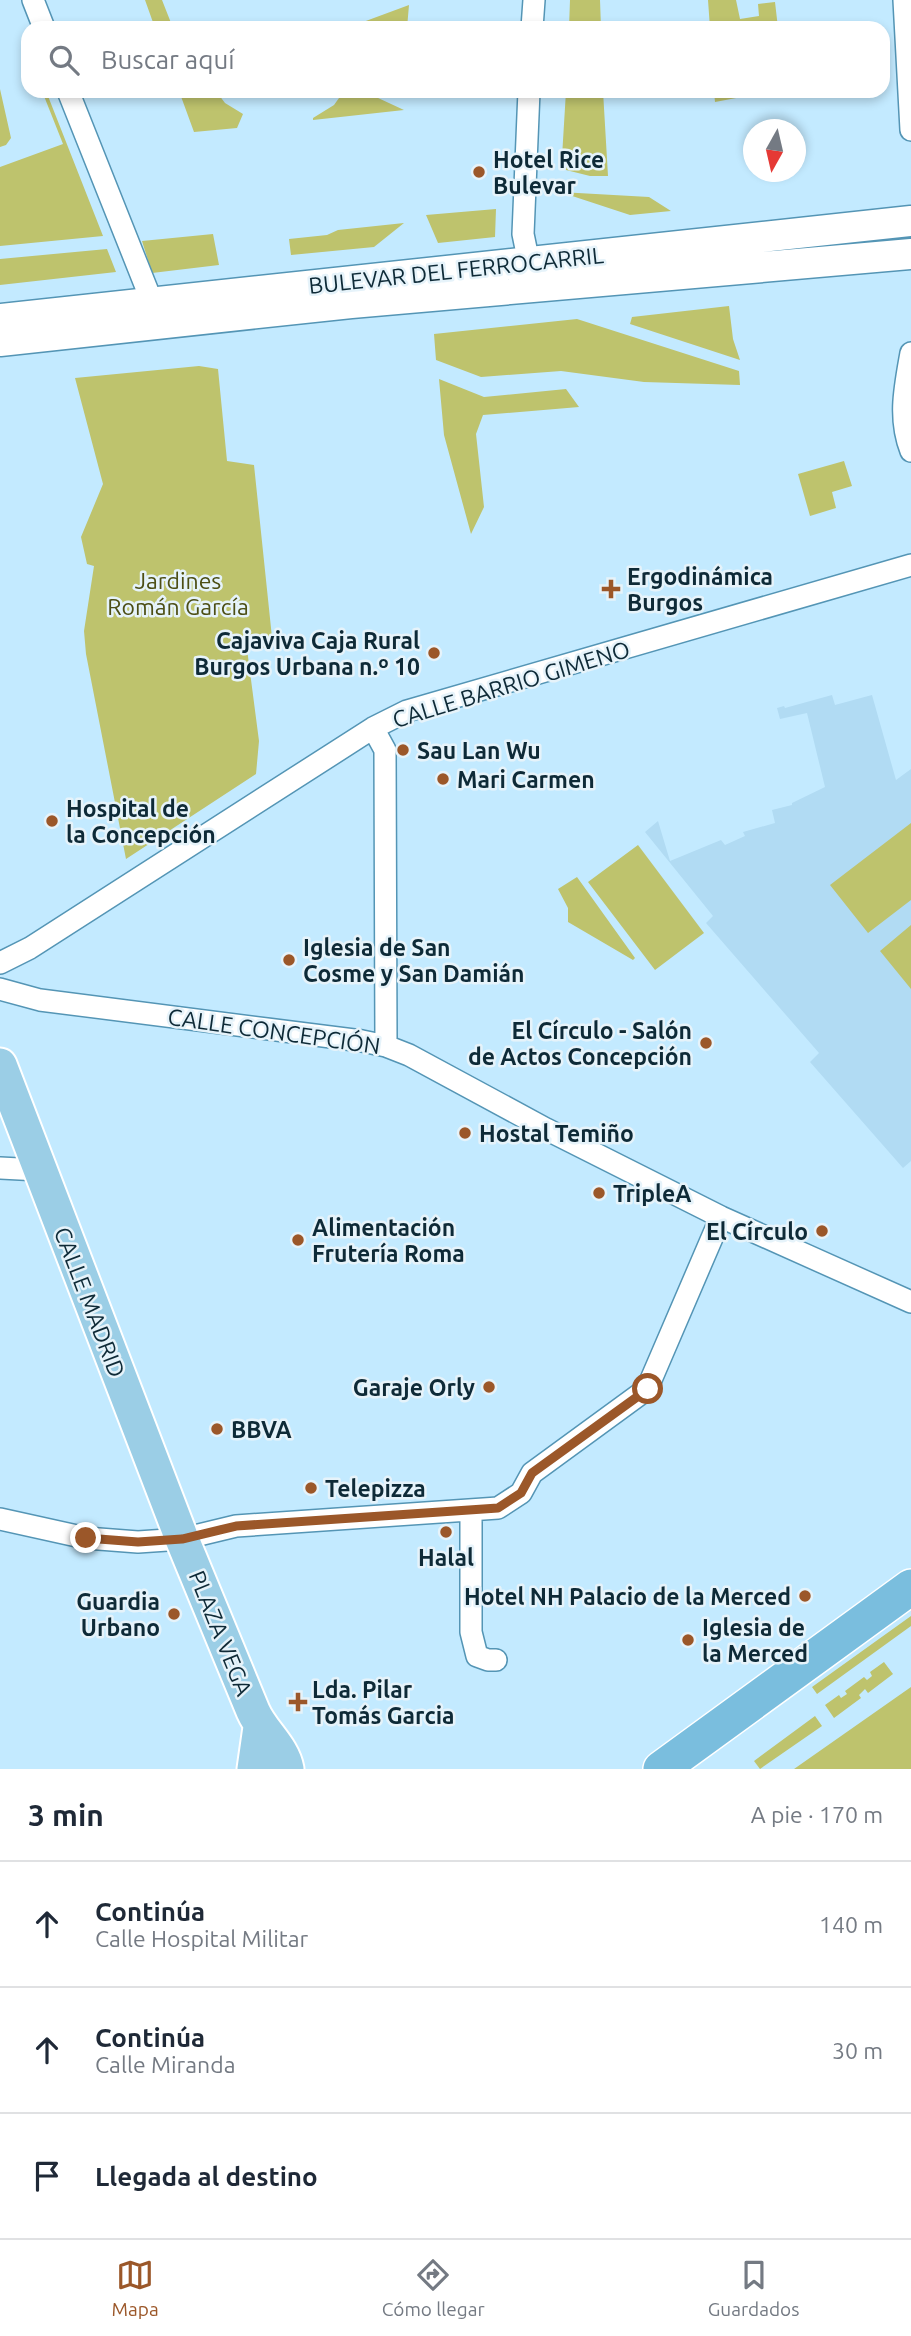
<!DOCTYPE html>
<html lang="es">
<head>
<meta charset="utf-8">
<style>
	:root { --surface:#fff; --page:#f2f2f3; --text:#1f2937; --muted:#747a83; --line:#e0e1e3; --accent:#9b5729 }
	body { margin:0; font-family:Ubuntu,sans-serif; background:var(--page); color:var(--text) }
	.compass { position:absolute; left:743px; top:119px; width:63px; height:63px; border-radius:50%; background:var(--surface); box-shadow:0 4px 10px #0003; rotate:188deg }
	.stop { position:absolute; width:21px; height:21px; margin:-16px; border:5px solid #9b5729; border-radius:50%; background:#fff }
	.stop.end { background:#9b5729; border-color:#fff; box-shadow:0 2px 7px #0008 }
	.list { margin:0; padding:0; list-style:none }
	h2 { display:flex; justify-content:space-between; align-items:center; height:91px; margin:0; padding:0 28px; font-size:30px }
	h2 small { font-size:23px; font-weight:400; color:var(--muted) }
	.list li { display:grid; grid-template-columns:46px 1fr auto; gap:21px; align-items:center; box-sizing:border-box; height:126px; padding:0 28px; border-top:2px solid var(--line) }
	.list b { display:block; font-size:26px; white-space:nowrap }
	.list p { margin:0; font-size:23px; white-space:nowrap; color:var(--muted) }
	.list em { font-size:23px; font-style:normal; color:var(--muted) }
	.icon { flex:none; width:38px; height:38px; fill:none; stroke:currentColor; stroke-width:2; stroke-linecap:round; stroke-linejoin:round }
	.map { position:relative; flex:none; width:911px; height:1769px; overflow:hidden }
	.search { position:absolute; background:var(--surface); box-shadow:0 4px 10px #0003; left:21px; right:21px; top:21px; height:77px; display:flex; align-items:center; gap:18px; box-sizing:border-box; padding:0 24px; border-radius:21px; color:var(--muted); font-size:26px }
	.sheet { height:469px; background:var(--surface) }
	nav { display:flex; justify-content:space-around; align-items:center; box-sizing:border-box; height:98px; border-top:2px solid var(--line); background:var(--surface); font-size:19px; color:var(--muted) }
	nav a { display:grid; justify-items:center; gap:4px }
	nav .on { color:var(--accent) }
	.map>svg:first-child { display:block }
</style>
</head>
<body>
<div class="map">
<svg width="911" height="1769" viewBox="0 0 911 1769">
	<rect width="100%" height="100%" fill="#c3eaff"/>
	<!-- built -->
	<path fill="#b1dbf3" d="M832,695l3,10 37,-10 24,85 15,-11v392l-8,7 -93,-106 9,-9 -113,-130 7,-7 -68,-84 13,-11 12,40 51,-21 4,5 20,-9 -2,-4 32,-9 -3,-13 20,-5v-2l33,-16 -18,-74 -27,6 -3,-11 7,-2 1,2z"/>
	<!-- green -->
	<path fill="#bec36d" d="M145,0h17l11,28h-18z
		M570,0h30l1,28h-32z
		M708,0h28l4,19 19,-3 -1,-12 17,-2 3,26h-68z
		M409,5l-2,23h-51l-1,-3z
		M0,89l11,49 -5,7 -6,2z
		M42,91h4l57,145 -103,10v-79l63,-23z
		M179,91h37l9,12 18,11 -6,14 -43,4z
		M344,91h19l41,19 -91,10v-2l21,-13z
		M566,91h37l5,85h-18l-28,-7h4l1,-11 -5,-1z
		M714,91h59l-58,11z
		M560,192l89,5 22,14 -41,4z
		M496,209l-1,28 -57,6 -12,-28z
		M404,223l-30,24 -83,8 -2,-16 38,-4 11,-5z
		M213,234l6,31 -67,8 -10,-32z
		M107,249l9,23 -116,13v-26z
		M729,306l4,33 7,21 -110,-36 2,-7z
		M577,319l162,52 1,14 -96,-3 -83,-11 -80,6 -45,-17 -2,-26z
		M199,366l19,3 9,92 27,4 19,182 -26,2 12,92 -3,33 -130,85 -40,-205 -2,-23 10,-65 -7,-2 -6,-27 22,-53 -28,-106z
		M439,379l45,18 82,-8 13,18 -96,8 -7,19 8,73 -13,27 -27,-99z
		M844,461l8,25 -20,6 4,16 -26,8 -12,-42z
		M911,823v77l-43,33 -38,-48z
		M638,845l66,88 -49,37 -67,-88z
		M577,877l58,81 -2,2 -65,-38v-14l-10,-19z
		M911,925v64l-31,-38z
		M911,1616v10l-94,68 -5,-7z
		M884,1662l9,12 -25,19 -3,-4 -6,6 2,3 -27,20 -9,-13 14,-10 2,3 6,-4 -2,-3 19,-14 3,3 5,-4 -2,-4z
		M911,1687v82h-117z
		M815,1716l7,10 -62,43 -6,-8z"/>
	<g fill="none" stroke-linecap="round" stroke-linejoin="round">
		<defs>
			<path id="minor" d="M33,0l11,28
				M904,0l7,130
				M532,28l2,-28
				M68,91l84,211
				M529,91l-6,143 8,39
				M911,353c-6,34 -13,65 0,98
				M373,728l12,22 1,296
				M0,963l30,-15 343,-220 34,-17 504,-146
				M0,989l40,11 322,41 24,5 23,9 137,74 175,88 190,85
				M0,1168l39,2
				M471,1510v122l6,24 11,4h8
				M0,1519l86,19 52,4 44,-3 54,-13 262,-18 23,-15 11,-20 115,-84 74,-172"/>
			<path id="secondary" d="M0,319l911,-98
				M0,341l351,-38 560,-49"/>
			<path id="primary" d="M0,1065l182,474 71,172c9,21 30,36 34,58
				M254,1769l6,-42"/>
			<path id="trunk" d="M661,1769l250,-182"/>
		</defs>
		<!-- minor casing -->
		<use href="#minor" stroke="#5495b5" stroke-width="24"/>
		<!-- secondary casing -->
		<use href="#secondary" stroke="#5495b5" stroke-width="33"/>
		<!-- primary casing -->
		<use href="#primary" stroke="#fff" stroke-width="37"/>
		<!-- trunk casing -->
		<use href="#trunk" stroke="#fff" stroke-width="38"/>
		<!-- minor -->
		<use href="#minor" stroke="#fff" stroke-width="21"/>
		<!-- secondary -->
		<use href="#secondary" stroke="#fff" stroke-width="30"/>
		<!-- primary -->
		<use href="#primary" stroke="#9bcee6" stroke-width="33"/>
		<!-- trunk -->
		<use href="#trunk" stroke="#7abede" stroke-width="35"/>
	</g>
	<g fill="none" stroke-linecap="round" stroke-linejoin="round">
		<!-- route -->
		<path stroke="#9b5729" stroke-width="9" d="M86,1538l52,4 44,-3 54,-13 262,-18 23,-15 11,-20 116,-84"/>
	</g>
	<!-- markers -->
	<g fill="#9b5729" stroke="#e6f3fa" stroke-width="2.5">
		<circle cx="479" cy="172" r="7"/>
		<path d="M607.5 578.5h7v7h7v7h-7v7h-7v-7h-7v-7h7z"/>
		<circle cx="434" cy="653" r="7"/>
		<circle cx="403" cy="750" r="7"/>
		<circle cx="443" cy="779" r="7"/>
		<circle cx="52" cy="821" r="7"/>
		<circle cx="289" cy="960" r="7"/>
		<circle cx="706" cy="1043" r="7"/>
		<circle cx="465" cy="1133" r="7"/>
		<circle cx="599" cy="1193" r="7"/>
		<circle cx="822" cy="1231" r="7"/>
		<circle cx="298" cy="1240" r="7"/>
		<circle cx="489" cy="1387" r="7"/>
		<circle cx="217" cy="1429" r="7"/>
		<circle cx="311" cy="1488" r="7"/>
		<circle cx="446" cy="1532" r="7"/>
		<circle cx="805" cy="1596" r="7"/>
		<circle cx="174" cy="1614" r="7"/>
		<circle cx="688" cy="1640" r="7"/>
		<path d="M294.5 1691.5h7v7h7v7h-7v7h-7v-7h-7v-7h7z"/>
	</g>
	<g text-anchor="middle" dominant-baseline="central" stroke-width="5" stroke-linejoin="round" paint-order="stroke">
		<!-- poi labels -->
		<g font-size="23" font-weight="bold" fill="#0e2a37" stroke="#e6f3fa" text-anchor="start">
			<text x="493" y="159">Hotel Rice<tspan x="493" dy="26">Bulevar</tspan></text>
			<text x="627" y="576">Ergodinámica<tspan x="627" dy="26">Burgos</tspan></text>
			<text x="420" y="640" text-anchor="end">Cajaviva Caja Rural<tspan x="420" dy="26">Burgos Urbana n.º 10</tspan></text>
			<text x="417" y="750">Sau Lan Wu</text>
			<text x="457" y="779">Mari Carmen</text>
			<text x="66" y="808">Hospital de<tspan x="66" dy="26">la Concepción</tspan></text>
			<text x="303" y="947">Iglesia de San<tspan x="303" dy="26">Cosme y San Damián</tspan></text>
			<text x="692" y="1030" text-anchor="end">El Círculo - Salón<tspan x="692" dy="26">de Actos Concepción</tspan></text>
			<text x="479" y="1133">Hostal Temiño</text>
			<text x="613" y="1193">TripleA</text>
			<text x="312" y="1227">Alimentación<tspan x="312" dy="26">Frutería Roma</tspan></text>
			<text x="808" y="1231" text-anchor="end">El Círculo</text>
			<text x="475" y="1387" text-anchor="end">Garaje Orly</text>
			<text x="231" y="1429">BBVA</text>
			<text x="325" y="1488">Telepizza</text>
			<text x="446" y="1557" text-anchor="middle">Halal</text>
			<text x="791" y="1596" text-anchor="end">Hotel NH Palacio de la Merced</text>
			<text x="160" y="1601" text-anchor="end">Guardia<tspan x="160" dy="26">Urbano</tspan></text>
			<text x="702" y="1627">Iglesia de<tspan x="702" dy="26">la Merced</tspan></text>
			<text x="312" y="1689">Lda. Pilar<tspan x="312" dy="26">Tomás Garcia</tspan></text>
		</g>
		<!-- street labels -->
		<g font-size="23" fill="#0e2a37" stroke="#e6f3fa">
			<text transform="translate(456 270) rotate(-6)">BULEVAR DEL FERROCARRIL</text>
			<text transform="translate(511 684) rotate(-17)">CALLE BARRIO GIMENO</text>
			<text transform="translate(274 1031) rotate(8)">CALLE CONCEPCIÓN</text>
			<text transform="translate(90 1302) rotate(69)">CALLE MADRID</text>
			<text transform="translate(221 1633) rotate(68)">PLAZA VEGA</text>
		</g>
		<!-- park labels -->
		<g font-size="23" fill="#4c4e14" stroke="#e6f3fa">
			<text x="178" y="580">Jardines<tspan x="178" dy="26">Román García</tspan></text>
		</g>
	</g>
</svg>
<svg class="compass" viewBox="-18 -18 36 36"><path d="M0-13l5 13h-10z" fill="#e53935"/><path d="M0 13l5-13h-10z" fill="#747a83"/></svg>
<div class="stop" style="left:648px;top:1389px"></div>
<div class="stop end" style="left:86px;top:1538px"></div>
<div class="search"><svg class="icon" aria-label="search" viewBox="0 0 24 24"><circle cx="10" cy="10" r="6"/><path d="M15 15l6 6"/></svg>Buscar aquí</div>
</div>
<section class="sheet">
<h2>3 min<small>A pie · 170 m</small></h2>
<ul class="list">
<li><svg class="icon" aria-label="ahead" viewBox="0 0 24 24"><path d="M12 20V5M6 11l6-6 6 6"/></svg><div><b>Continúa</b><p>Calle Hospital Militar</p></div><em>140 m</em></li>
<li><svg class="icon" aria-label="ahead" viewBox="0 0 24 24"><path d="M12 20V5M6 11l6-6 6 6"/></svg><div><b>Continúa</b><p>Calle Miranda</p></div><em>30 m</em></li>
<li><svg class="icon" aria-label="arrive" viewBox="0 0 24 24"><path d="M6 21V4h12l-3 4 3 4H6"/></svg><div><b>Llegada al destino</b></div></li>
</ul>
</section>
<nav>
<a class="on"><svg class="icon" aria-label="map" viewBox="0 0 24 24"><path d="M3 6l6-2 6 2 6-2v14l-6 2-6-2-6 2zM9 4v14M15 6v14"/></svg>Mapa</a>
<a><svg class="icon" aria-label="directions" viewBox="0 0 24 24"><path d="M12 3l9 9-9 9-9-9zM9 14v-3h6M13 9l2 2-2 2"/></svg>Cómo llegar</a>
<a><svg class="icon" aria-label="saved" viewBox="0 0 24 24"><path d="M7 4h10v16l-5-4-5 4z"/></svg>Guardados</a>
</nav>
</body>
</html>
